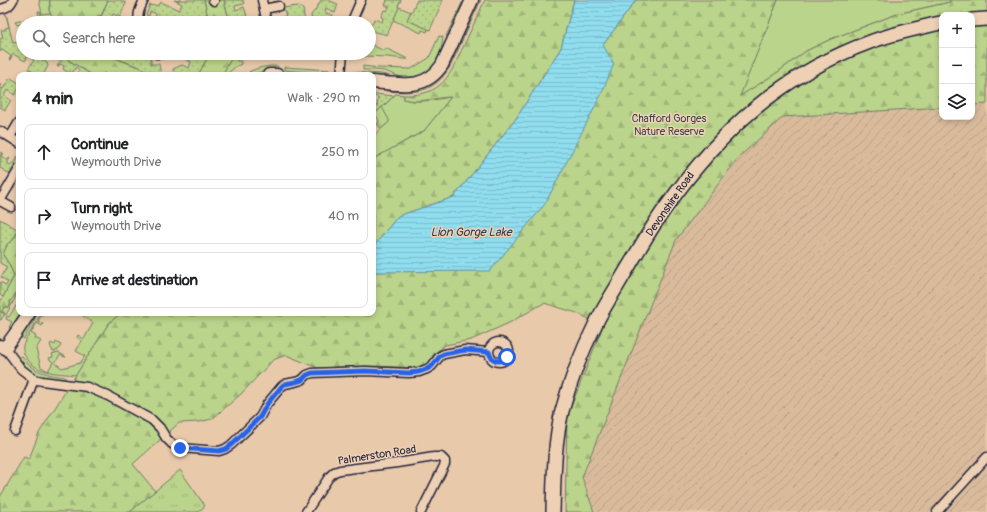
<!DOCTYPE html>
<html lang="en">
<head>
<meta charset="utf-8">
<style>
	:root { --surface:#fff; --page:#f2f2f2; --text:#202124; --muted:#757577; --line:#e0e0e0 }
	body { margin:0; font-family:Pangolin,sans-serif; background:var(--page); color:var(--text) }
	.controls { position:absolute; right:12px; top:12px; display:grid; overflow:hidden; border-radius:8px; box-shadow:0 2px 6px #0003 }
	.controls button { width:36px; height:36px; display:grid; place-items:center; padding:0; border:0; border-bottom:1px solid var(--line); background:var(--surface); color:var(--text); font:20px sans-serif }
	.stop { position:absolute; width:12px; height:12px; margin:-9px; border:3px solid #2563eb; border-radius:50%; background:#fff }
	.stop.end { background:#2563eb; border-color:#fff; box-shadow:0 1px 4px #0008 }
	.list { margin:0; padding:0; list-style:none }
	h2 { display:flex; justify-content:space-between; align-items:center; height:52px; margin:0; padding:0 16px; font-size:17px }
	h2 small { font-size:13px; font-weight:400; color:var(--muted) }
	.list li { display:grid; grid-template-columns:26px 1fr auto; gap:12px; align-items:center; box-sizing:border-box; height:56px; margin:0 8px 8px; padding:0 8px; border:1px solid var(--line); border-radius:8px }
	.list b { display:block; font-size:15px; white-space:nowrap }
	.list p { margin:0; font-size:13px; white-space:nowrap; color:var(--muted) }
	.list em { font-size:13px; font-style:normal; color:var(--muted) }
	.icon { flex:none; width:22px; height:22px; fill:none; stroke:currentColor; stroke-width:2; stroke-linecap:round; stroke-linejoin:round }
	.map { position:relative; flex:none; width:987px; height:512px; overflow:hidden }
	.search { position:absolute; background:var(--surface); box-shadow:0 2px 6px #0003; left:16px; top:16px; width:360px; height:44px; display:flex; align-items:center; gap:10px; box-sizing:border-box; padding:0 14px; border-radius:22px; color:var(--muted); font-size:15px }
	.panel { position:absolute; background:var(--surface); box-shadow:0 2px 6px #0003; left:16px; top:72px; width:360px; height:244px; border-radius:8px }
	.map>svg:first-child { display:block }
</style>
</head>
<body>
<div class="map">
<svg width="987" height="512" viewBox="0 0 987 512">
	<defs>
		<pattern id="industrial-furrows" width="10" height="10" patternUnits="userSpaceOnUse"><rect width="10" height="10" fill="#d9bb9c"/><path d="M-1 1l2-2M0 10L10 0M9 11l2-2" fill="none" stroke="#baa087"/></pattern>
		<pattern id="forest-firs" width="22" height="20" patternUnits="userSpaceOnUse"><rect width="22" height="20" fill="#bbd48b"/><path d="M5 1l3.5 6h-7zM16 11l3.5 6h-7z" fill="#a0b679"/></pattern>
		<pattern id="park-tufts" width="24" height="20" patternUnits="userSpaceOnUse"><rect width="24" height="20" fill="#bbd48b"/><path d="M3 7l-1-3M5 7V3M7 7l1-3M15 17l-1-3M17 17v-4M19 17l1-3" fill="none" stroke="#a0b679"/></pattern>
		<pattern id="garden-dots" width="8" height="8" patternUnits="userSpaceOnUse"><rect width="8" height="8" fill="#bbd48b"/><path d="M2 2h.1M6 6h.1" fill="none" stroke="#a0b679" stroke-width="1.8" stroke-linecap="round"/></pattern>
		<pattern id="water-rules" width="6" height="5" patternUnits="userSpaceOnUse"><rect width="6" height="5" fill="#8fddee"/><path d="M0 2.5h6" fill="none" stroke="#7bbdcd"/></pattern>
	</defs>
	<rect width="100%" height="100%" fill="#e8caab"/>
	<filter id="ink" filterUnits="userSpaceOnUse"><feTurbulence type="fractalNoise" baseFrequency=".025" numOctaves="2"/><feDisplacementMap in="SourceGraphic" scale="8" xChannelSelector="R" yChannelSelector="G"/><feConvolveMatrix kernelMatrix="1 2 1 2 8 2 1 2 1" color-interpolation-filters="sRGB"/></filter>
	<g filter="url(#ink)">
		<!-- industrial -->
		<path fill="url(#industrial-furrows)" d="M987,104v408h-393l-12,-35 94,-238 62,-81 45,-41 159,-10v10h30v-12z"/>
		<!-- grass -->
		<path fill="#bbd48b" stroke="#6e7b63" d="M39,0h11l-1,10 2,3 -9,1z
			M477,0h4l-30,65c-17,29 -34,28 -65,26v-3l39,-3z
			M778,0h172v2l-53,12 -66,25 -25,12 -28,21 -39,25z
			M462,3l3,1 -15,34 -4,-2z
			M399,7l12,5 -3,8 20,9 -1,3 -5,-2 -1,3 -28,-13z
			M38,11h2l2,9 -14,3h-5v1l-6,1 -2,-3 24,-5z
			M439,36l4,1c-1,5 -1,11 -3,16 -4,16 -21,27 -38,24 -6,-1 -11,-4 -18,-6 -7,-1 -14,-1 -21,-1v-4l16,2 32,1 18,-11z
			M372,45l12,6 1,-3 23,11h-4l-16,-2 -24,-1v-3h5v-4h1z
			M231,59h5l1,2h4v3l-6,3 -9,8h-4z
			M271,66h7l-2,4c-8,0 -14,0 -21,5l-6,-3c7,-4 14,-5 22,-6z
			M284,67l47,3 -1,4 -46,-4z
			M353,72l29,2 18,5 -27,-2v-2h-20z
			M395,94l9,1v4c13,5 33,0 47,-2l-27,34 -51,28v-24h1l15,-13 -11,-11 16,-15z
			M18,289h1v2l-13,24h-2l-3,5h-1v-9l4,3 -2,-4 3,-3h4l1,-3v-3l4,-4z
			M19,301v12h4l-12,16 -2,-2 3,-5 -6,-3 1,-3 2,1z
			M34,313h4l-14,26 -3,-2z
			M41,313h2l-5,8 5,3 -1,2 -5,-3 -6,10 5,3 -1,2 6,3 -5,8 5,18 7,4 5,-9 -3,-2 -1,-2 4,-1 -1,-3 6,-2 8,5h-1l-5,-2 -5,8 7,5 18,-5 5,-7 -9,-5 6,-10 -5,-4 1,-2 6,4 9,-16 -10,-7 -1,-3h40l-13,10 -33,52c-17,-2 -37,-1 -48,-15 -4,-5 -6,-9 -5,-15z
			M56,342l5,3 -3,5 -5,2 -3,-7 1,-2 4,2z
			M22,356c12,17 24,18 43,21v4c-21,-3 -34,-4 -46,-24z"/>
		<!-- forest -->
		<path fill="url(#forest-firs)" stroke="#6e7b63" d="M50,0h58l-7,16 -3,-1 -3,8h-40l-2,-5 -4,-8z
			M204,0h20l6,23h-21z
			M485,0h89l-13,48 -46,72 -61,77 -56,19 -25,31v-88l51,-28 27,-34c-15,0 -32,7 -47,2v-4c39,1 46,-20 60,-50 7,-15 14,-30 21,-45z
			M636,0h142l-38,96 38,-24 28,-21 25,-12 66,-25 53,-12v-2h37v104l-15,1v-90h-30v92l-159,10 -45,41 -62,82 -94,237 12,35h-29l2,-95 36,-91 -26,-13 -33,-10 -35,20 -38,17 -26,5 -10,8 -10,15 -58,-2 -49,2 -32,-13 -13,5 -32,34 -29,25 -13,3 -20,1 -46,41 22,27 -25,21h-130v-15l24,-40 5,2 10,-26 70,-110 12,-10h252v-41l48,-1 182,-226z
			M64,53h39l30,12 5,1 15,9h-61l-24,-15 -3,-7v1z
			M210,53h23l-2,6 -9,16h-24z
			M382,107l7,13v2l-8,7 -4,-5 2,-3 -2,-4 -2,-3z
			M19,229v60h-1l1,2 -1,2h-2l-2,4 -4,4v5l-2,1h-3l-3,3 3,4 -5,-3v-8l14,-27 -5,-12 -6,-9 4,-12 5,-2z"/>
		<!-- park -->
		<path fill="url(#park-tufts)" stroke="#6e7b63" d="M180,470l25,36 -7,6h-68z"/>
		<!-- garden -->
		<path fill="url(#garden-dots)" stroke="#6e7b63" d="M108,0h12l6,3 -6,14 -7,-3 -2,4 -4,2 -6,-3z
			M174,0l5,1v-1h25l5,23 -38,-1 -4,1 1,-2 -6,-3 -1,3 -7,-3 2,-3 -1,-2 -3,-1h-2l-1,4 -3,-1 4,-10 5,1 5,-2 1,-2 18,8 3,-6z
			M224,0h19l1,4 -9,2 1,4 8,-3 3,9 -9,2 1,5h-9z
			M321,0h9v1l8,3 -3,9 -9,-5 -1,4 6,3h2l-3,8h-18l-1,-8 5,-6z
			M386,0h15l-3,6 1,1 -12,28c-7,-3 -12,-2 -18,-5v-2h1l4,-9 8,3 1,-4 -2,-1 3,-7 3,1 2,-4 -4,-2 2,-4z
			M417,0h26l-13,30 -23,-10 3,-7h1z
			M299,6l4,3 2,14h-21l4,-1 -2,-5h-4l4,-1 -2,-6 -7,1v-1l12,-3z
			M6,14l7,29 10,-2v12h17l-1,1 -1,-1 -2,3 11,7 1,3 -5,9h-5l-10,-6 6,-9 -6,-4 -3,5 -12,-7 -3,6h-1l2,-4 -9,-6 -2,2v-13l3,-1 -2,-8h4v-2l4,-1 -3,-12z
			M66,53l4,3 -2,4 24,15h-16l3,-5 -3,-3 -4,6 -2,-1 -1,1 -6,-4 1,-3 -4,-2 -2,3 -1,-1z
			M103,53h40l8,3v8h8l2,11c-13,0 -13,-5 -24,-9 -11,-4 -23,-8 -34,-13z
			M194,53h16l-12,22h-24l-1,-6 9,-4 7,3 2,-6 -7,-3 1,-2 6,3z
			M11,78l8,5v5l-4,7 -8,-5 -3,6 7,4 -6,10 -5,-3v-23l2,1 -2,3 3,1 6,-10z
			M375,94l19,2 -21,19v-9h4l1,-9 -5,-1z
			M1,152l2,1 -2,3 6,4 3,-2 -2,4v2l2,1 5,-4 3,-5 1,1 -9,17 -10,-6z
			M0,219l17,10 2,-3v3l-7,12 -5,3 -4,11 6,9 5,12 -11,21 -3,-2v-13l6,3 2,-3 -6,-4 -1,-1 6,-10 -7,-4v-9l1,-2 -1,-1z"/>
		<!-- water -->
		<path fill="url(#water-rules)" stroke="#6392a6" d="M574,0h62l-33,45 11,19 -13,31 -56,109 -55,67 -117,1v-25l25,-31 56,-19 61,-77 46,-72z"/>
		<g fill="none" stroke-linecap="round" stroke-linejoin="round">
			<defs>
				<path id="street" d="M213,0l1,1
					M262,0l4,19
					M0,9c7,-1 10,-3 13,-9
					M264,9l15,-3
					M139,23c-2,-10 1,-14 5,-23
					M351,23l10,-23
					M157,54v-1
					M341,75l2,-22
					M0,131l19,12
					M10,137l9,-15
					M0,201l19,-32
					M0,201l11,6
					M489 352a10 10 0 1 1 20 0a10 10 0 1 1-20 0Z
					M5,348l16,21 13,10 8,2 45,6 21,9 44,24 8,8 6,10 6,6 8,4 39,3 6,-2 6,-4 29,-28 7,-13 15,-18 3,-2 10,-2 7,-2 5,-5 5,-2 53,-2 44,2 10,-1 8,-3 5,-3 8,-10 4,-2 21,-4 24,2
					M15,431l19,-52
					M306,512l23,-35 5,-5 6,-2 57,-7 37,-6h7l4,4v3l-24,48
					M937,512l50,-55"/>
				<path id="secondary" d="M269,75h8
					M373,82c27,2 52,9 69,-17l30,-65
					M0,346l5,2 10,-14 14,-21"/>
				<path id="primary" d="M972,20l15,-1
					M553,512c1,-34 1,-68 9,-101 8,-30 20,-60 34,-88 8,-16 18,-31 27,-47 14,-23 27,-47 43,-69 55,-77 115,-132 204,-165 16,-6 32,-10 49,-14 8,-2 15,-4 23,-5"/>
			</defs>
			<!-- street casing -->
			<use href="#street" stroke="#22223b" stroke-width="11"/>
			<!-- secondary casing -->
			<use href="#secondary" stroke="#22223b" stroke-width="15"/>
			<!-- primary casing -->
			<use href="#primary" stroke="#22223b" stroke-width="16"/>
			<!-- street -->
			<use href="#street" stroke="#eed1b5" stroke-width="8"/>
			<!-- secondary -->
			<use href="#secondary" stroke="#eed1b5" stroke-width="12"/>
			<!-- primary -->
			<use href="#primary" stroke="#eed1b5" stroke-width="13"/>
		</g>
	</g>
	<g fill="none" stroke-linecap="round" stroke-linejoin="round" filter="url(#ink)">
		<!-- route -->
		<path stroke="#2563eb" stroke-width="5" d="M180,448l39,3 7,-2 5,-4 29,-28 7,-13 15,-18 3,-2 10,-2 7,-2 5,-5 5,-2 53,-2 44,2 10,-1 8,-3 5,-3 8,-10 4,-2 21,-4 24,2c2,9 11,12 18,5"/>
	</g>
	<g text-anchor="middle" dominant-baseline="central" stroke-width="3" stroke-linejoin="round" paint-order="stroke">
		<!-- park labels -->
		<g font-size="11" fill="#41464b" stroke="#eed1b5">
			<text x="669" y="118">Chafford Gorges<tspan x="669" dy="13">Nature Reserve</tspan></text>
		</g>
		<!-- street labels -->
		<g font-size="11" fill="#22223b" stroke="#eed1b5">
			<text transform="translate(670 204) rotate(-55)">Devonshire Road</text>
			<text transform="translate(377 455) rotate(-9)">Palmerston Road</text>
		</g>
		<!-- water labels -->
		<g font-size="12" font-style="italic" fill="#323e56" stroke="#eed1b5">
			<text x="471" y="232">Lion Gorge Lake</text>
		</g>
	</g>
</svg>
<div class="controls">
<button>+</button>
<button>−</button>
<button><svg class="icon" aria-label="layers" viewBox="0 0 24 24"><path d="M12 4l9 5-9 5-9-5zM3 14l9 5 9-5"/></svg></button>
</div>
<div class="stop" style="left:507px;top:357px"></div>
<div class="stop end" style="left:180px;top:448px"></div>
<div class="search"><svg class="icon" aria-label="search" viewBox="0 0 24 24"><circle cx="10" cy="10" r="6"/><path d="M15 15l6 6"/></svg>Search here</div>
<section class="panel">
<h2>4 min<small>Walk · 290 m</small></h2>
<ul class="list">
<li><svg class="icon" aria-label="ahead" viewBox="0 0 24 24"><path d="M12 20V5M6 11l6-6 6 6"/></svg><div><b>Continue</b><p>Weymouth Drive</p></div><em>250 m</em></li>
<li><svg class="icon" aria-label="right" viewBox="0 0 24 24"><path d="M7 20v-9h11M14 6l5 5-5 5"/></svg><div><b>Turn right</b><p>Weymouth Drive</p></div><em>40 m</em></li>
<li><svg class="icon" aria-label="arrive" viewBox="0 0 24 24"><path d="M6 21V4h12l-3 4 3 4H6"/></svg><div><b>Arrive at destination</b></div></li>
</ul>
</section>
</div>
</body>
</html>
